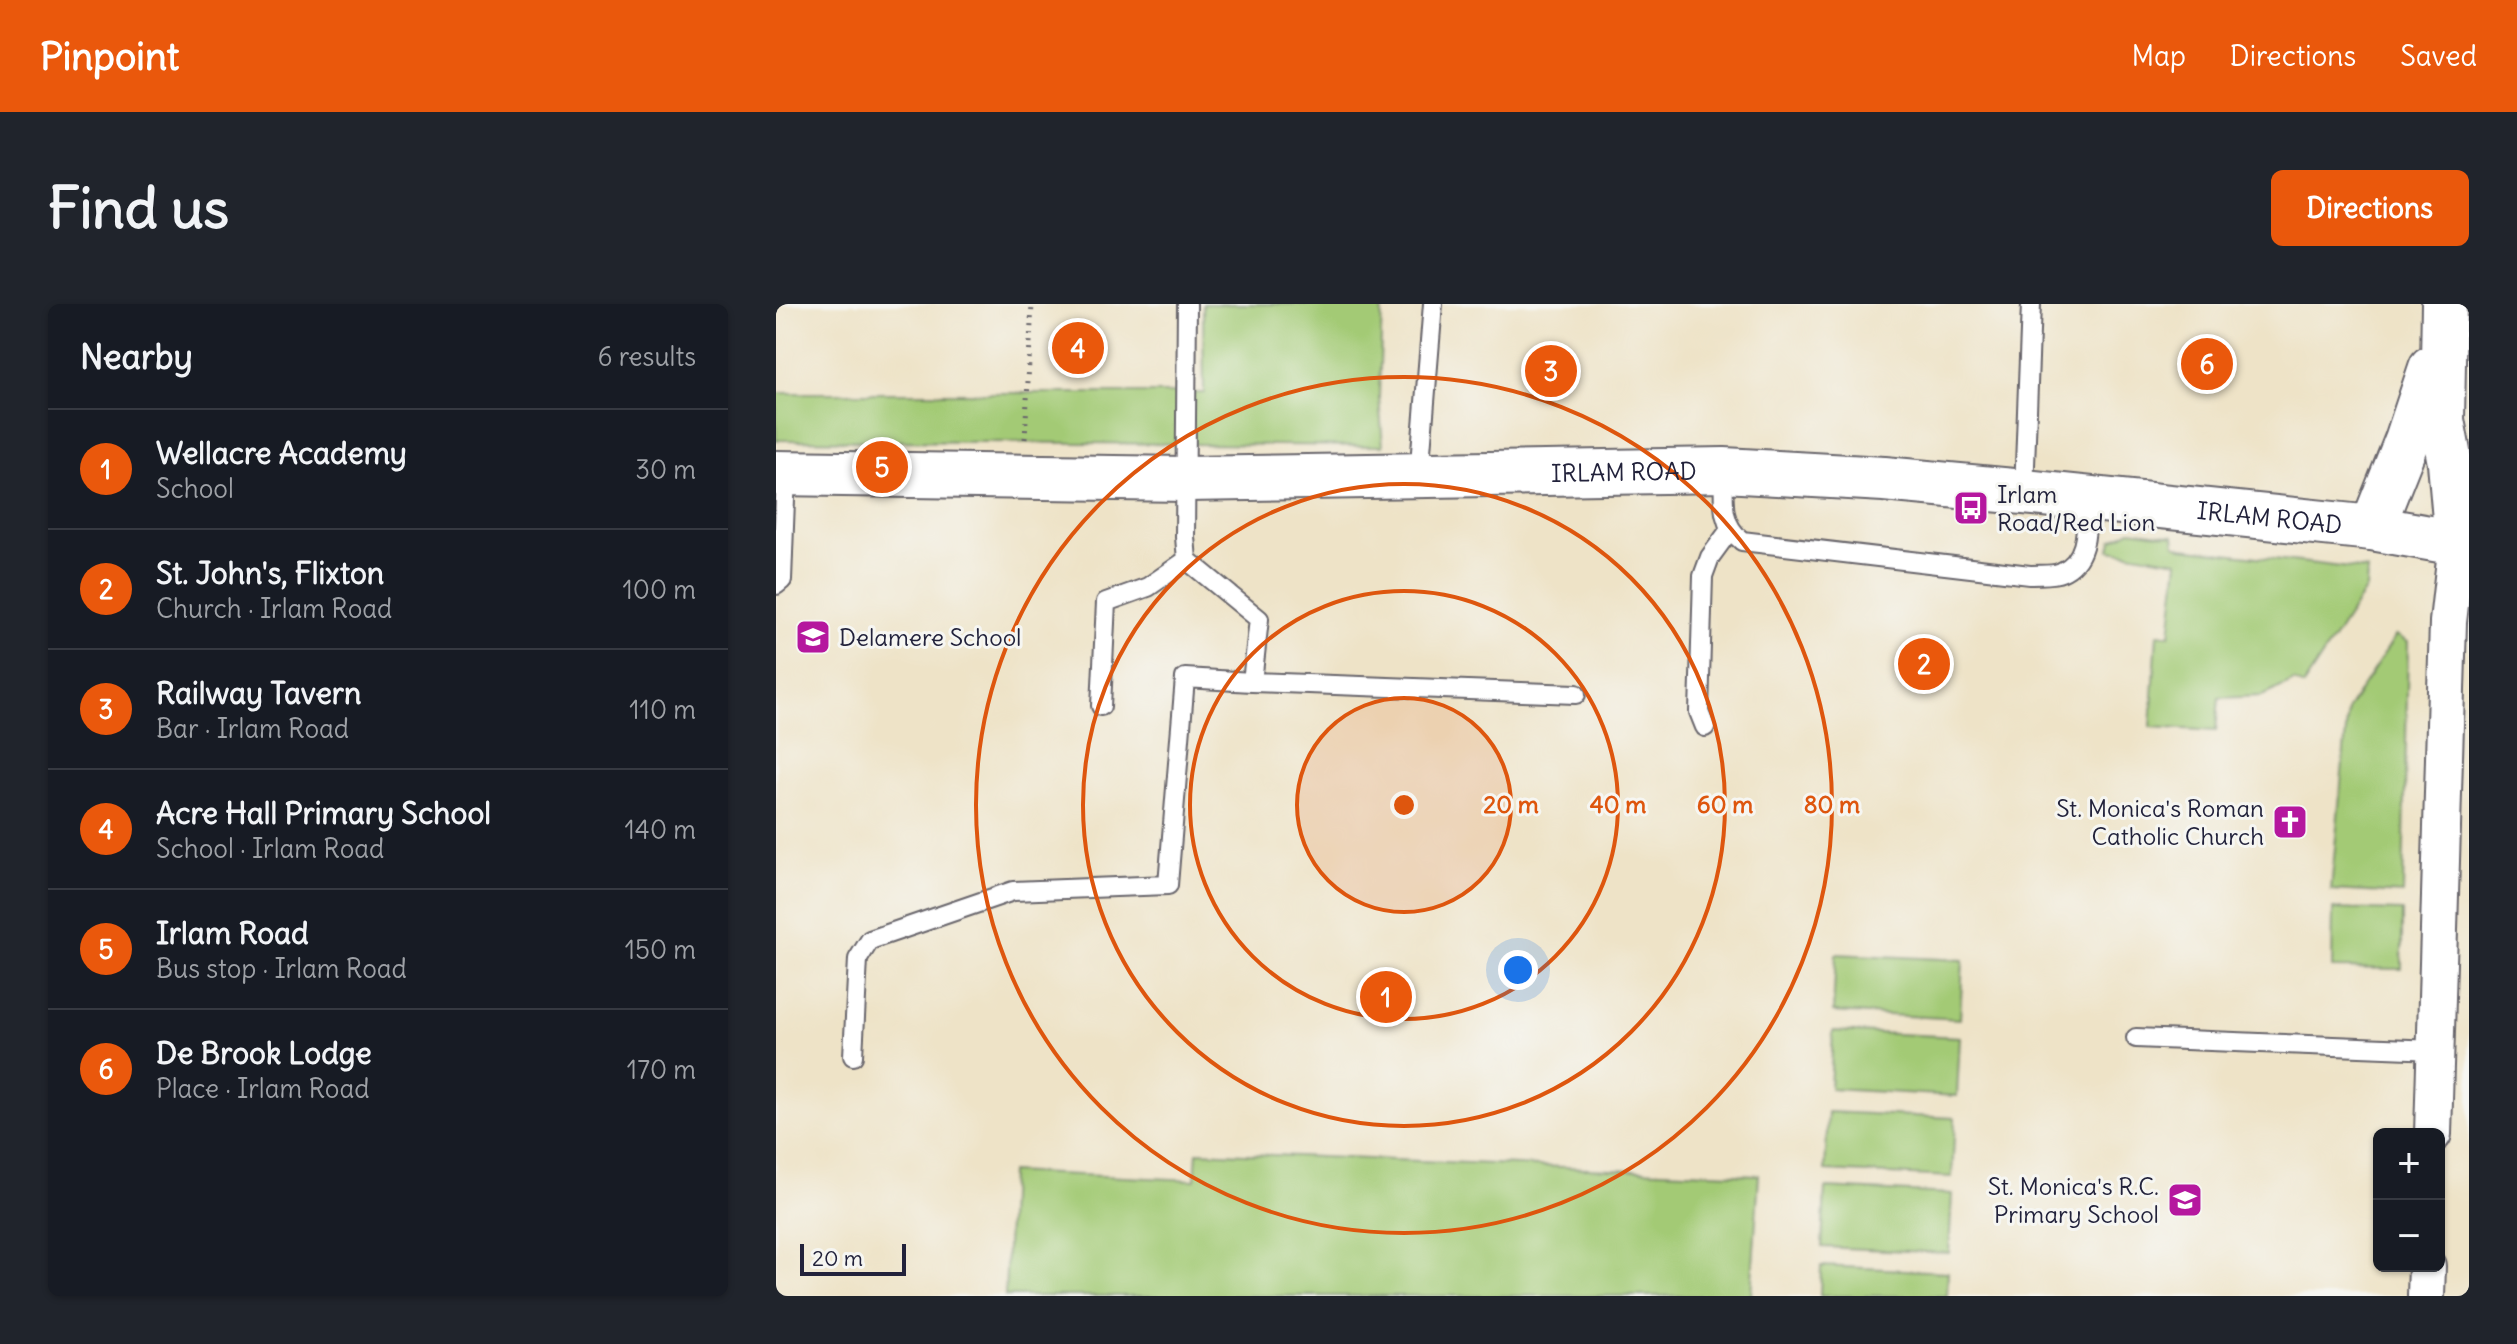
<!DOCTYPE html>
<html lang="en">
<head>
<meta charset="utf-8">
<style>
	:root { --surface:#171b24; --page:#20242c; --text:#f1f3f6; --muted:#9ea1a6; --line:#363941; --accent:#ea580c }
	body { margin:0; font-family:Delius,sans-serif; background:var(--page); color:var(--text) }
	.controls { position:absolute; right:24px; bottom:24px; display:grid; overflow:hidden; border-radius:12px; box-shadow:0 2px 6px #0004 }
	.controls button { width:72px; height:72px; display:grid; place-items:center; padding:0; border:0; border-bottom:2px solid var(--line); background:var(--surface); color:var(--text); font:40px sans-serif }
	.scale { position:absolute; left:24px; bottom:20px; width:106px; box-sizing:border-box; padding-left:8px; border:4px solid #22223b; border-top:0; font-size:22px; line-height:28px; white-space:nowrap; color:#22223b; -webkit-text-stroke:6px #f6f6f2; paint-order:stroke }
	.you { position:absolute; left:742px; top:666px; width:28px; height:28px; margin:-20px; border:6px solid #fff; border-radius:50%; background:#1a73e8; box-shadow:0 0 0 12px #1a73e833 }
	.badge { display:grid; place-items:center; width:52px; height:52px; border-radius:50%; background:var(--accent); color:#fff; font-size:26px; font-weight:700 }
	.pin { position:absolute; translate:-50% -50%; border:4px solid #fff; box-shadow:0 2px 8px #0006 }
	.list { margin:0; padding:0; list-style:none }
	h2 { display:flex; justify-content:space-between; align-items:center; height:104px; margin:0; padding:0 32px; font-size:34px }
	h2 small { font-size:26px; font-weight:400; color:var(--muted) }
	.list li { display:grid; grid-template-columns:52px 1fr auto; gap:24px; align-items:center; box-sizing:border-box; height:120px; padding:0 32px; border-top:2px solid var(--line) }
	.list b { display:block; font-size:30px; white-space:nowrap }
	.list p { margin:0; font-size:26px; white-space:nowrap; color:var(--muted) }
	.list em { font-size:26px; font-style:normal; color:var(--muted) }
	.map { position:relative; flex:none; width:1693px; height:992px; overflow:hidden; border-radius:12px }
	header { display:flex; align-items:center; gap:48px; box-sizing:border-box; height:112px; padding:0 40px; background:var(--accent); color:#fff }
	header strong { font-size:38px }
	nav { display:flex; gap:44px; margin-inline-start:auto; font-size:28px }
	.intro { display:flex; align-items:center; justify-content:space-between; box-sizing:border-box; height:192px; padding:0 48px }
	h1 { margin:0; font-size:56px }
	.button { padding:20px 36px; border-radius:12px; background:var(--accent); color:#fff; font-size:28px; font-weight:700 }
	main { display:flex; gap:48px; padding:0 48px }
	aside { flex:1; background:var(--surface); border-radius:12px; box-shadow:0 2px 6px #0004 }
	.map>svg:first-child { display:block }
</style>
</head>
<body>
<header>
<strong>Pinpoint</strong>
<nav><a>Map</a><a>Directions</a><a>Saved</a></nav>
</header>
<div class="intro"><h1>Find us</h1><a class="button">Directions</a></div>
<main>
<aside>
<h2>Nearby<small>6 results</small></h2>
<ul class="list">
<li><span class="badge">1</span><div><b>Wellacre Academy</b><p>School</p></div><em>30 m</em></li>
<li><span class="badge">2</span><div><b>St. John's, Flixton</b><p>Church · Irlam Road</p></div><em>100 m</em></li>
<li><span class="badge">3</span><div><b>Railway Tavern</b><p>Bar · Irlam Road</p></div><em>110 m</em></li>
<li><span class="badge">4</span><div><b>Acre Hall Primary School</b><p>School · Irlam Road</p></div><em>140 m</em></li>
<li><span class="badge">5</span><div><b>Irlam Road</b><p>Bus stop · Irlam Road</p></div><em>150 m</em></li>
<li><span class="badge">6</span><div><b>De Brook Lodge</b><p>Place · Irlam Road</p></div><em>170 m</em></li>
</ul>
</aside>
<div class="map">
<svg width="1693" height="992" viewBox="0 0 1693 992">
	<rect width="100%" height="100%" fill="#f6f6f2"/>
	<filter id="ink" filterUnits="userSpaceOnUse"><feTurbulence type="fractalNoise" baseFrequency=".0125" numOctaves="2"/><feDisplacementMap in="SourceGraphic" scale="16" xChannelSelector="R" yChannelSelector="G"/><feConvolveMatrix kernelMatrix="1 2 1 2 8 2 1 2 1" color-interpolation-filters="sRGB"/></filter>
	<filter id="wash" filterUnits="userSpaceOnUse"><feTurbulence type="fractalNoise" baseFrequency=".006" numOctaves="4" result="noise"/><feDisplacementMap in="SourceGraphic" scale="32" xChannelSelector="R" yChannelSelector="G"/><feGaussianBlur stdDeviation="1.8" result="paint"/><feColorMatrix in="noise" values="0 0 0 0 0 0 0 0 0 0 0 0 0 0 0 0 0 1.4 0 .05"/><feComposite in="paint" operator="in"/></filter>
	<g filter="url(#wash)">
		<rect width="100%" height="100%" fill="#eee3c7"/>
		<!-- green -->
		<path fill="#a3ca75" stroke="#627658" stroke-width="2" d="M427,0h179l-3,93 4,49 -607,-6v-47h428z
			M1355,226l43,6 1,9 7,3 185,22 -1,19 -63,97 -9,-5 -32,15 -43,2 -3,33 -65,-4 6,-93 13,1 8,-74 -68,-11 2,-10z
			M1620,331l12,7 -5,252 -72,-4 17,-181z
			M1557,605l69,2v58l-70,-1z
			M1060,650l127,6 -3,59 -127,-7z
			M1057,727l127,6 -3,59 -127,-7z
			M1052,808l127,6 -3,59 -127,-6z
			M421,848l562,23 -8,121h-746l5,-124 185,8z
			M1049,884l127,6 -3,59 -127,-6z
			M1045,962l127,6 -1,24h-127z"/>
	</g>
	<g filter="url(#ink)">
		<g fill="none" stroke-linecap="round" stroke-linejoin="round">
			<defs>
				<path id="service" d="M411,0l-2,233 2,23 72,59 -7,63 324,12
					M948,167c0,27 -5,52 18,70l288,34c9,-1 23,1 31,-3 29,-12 25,-48 26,-73
					M643,172l14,-172
					M1248,188l7,-188
					M0,281l6,-5 4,-107
					M325,402l5,-104 42,-15 39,-27
					M929,423l-6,-15 4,-136 7,-19 19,-26
					M1360,734l300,12
					M77,752l5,-97 12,-19 143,-49 155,-6 17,-207 67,4"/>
				<path id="minor" d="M1657,830l15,-512 9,-80
					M1650,992l1,-30"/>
				<g id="tertiary">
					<path d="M1668,0l-2,116 8,43 7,79"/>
					<path id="s1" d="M0,169l410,6 538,-9 160,9 140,13 348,36 97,17"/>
					<path d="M1596,224l35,-88 24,-72"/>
				</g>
			</defs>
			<!-- service casing -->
			<use href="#service" stroke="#69666c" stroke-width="22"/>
			<!-- minor casing -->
			<use href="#minor" stroke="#69666c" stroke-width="40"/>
			<!-- tertiary casing -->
			<use href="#tertiary" stroke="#69666c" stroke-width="48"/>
			<!-- path -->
			<path stroke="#69666c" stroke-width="5" stroke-dasharray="2 6" stroke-linecap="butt" d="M249,135l7,-135"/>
			<!-- service -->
			<use href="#service" stroke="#fff" stroke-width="18"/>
			<!-- minor -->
			<use href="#minor" stroke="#fff" stroke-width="36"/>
			<!-- tertiary -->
			<use href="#tertiary" stroke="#fff" stroke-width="44"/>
		</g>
	</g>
	<!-- distance rings -->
	<circle cx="628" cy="501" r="107" fill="#de560e" fill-opacity=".12"/>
	<g fill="none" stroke="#de560e" stroke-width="4">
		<circle cx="628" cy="501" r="107"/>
		<circle cx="628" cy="501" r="214"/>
		<circle cx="628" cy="501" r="321"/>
		<circle cx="628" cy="501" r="428"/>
	</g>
	<!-- icons -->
	<defs>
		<symbol id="bus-square" viewBox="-11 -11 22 22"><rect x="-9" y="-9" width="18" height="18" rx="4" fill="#b5179e" stroke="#f6f6f2"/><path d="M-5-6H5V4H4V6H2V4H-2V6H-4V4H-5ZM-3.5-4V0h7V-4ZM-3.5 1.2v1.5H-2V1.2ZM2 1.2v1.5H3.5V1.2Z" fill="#fff"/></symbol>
		<symbol id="school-square" viewBox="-11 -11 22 22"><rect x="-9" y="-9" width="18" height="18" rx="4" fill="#b5179e" stroke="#f6f6f2"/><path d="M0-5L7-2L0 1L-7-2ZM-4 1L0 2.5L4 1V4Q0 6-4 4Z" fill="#fff"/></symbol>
		<symbol id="church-square" viewBox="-11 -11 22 22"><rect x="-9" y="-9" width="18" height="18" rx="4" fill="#b5179e" stroke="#f6f6f2"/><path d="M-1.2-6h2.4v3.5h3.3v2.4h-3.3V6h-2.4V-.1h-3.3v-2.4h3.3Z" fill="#fff"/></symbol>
	</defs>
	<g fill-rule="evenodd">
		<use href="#bus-square" x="1175" y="184" width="40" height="40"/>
		<use href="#school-square" x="17" y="313" width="40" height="40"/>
		<use href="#church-square" x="1494" y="498" width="40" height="40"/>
		<use href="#school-square" x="1389" y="876" width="40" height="40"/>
	</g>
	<g text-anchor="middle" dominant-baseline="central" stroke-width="6" stroke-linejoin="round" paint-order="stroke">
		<!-- street labels -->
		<g font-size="24" fill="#22223b" stroke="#f6f6f2">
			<text stroke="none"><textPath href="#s1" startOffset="848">IRLAM ROAD</textPath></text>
			<text stroke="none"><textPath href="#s1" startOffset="1496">IRLAM ROAD</textPath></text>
		</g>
		<!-- poi labels -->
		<g font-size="24" fill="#22223b" stroke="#f6f6f2" text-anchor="start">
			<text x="1221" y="190">Irlam<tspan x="1221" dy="28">Road/Red Lion</tspan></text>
			<text x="63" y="333">Delamere School</text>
			<text x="1488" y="504" text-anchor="end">St. Monica's Roman<tspan x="1488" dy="28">Catholic Church</tspan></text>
			<text x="1383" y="882" text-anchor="end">St. Monica's R.C.<tspan x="1383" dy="28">Primary School</tspan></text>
		</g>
	</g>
	<circle cx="628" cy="501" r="12" fill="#de560e" stroke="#f6f6f2" stroke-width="4"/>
	<g font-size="24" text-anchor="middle" font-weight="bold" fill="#de560e" stroke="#f6f6f2" stroke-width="6" stroke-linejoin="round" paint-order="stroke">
		<text x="735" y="509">20 m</text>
		<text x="842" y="509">40 m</text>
		<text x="949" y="509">60 m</text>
		<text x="1056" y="509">80 m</text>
	</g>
</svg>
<div class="controls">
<button>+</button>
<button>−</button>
</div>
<div class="scale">20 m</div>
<div class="you"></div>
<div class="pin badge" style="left:610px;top:693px">1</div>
<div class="pin badge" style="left:1148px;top:360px">2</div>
<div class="pin badge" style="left:775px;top:67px">3</div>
<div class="pin badge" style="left:302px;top:44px">4</div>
<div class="pin badge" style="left:106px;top:163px">5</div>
<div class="pin badge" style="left:1431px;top:60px">6</div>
</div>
</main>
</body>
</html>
